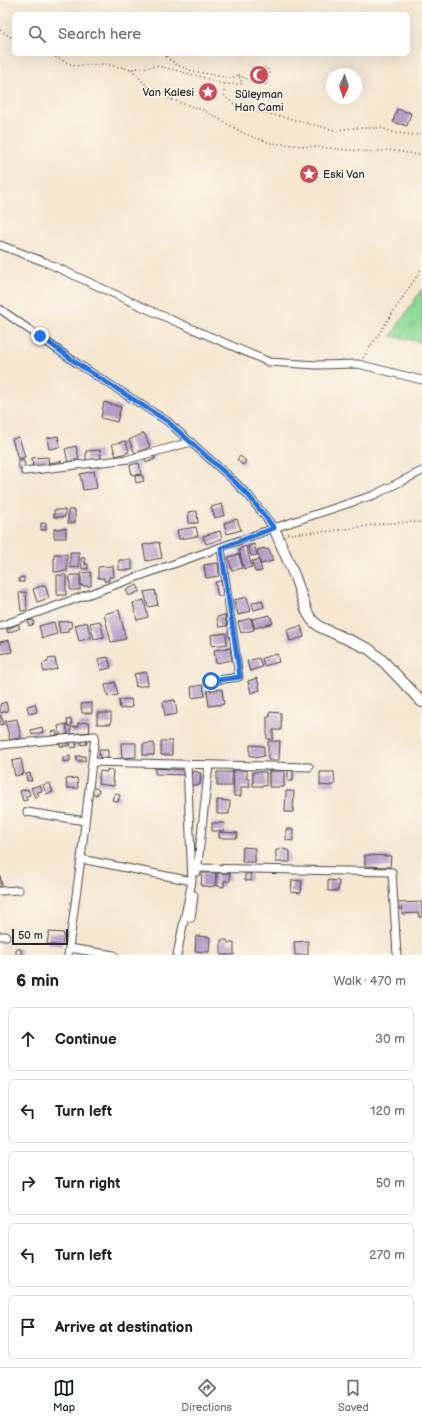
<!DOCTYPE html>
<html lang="en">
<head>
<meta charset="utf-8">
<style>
	:root { --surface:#fff; --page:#f2f2f2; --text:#202124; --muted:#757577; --line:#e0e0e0; --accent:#111827 }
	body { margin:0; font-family:"Balsamiq Sans",sans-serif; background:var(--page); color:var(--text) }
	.compass { position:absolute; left:326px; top:68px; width:36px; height:36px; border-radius:50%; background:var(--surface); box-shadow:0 4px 16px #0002; rotate:183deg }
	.scale { position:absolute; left:12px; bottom:10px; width:56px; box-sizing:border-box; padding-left:4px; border:2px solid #2b2b2b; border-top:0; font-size:11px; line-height:14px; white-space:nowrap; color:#2b2b2b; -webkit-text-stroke:3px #fbf7ec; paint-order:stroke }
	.stop { position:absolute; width:12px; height:12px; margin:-9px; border:3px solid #1a73e8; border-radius:50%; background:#fff }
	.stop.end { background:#1a73e8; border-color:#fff; box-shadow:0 1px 4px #0008 }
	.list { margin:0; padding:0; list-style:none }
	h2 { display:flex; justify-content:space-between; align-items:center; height:52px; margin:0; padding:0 16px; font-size:17px }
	h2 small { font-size:13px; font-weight:400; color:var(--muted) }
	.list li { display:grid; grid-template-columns:26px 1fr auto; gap:12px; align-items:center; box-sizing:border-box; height:64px; margin:0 8px 8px; padding:0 8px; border:1px solid var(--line); border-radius:6px }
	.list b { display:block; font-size:15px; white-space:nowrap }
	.list em { font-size:13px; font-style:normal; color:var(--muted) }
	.icon { flex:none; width:22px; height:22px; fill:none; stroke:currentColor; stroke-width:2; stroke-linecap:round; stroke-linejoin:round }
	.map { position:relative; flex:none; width:422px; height:955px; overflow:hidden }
	.search { position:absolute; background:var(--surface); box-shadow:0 4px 16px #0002; left:12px; right:12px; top:12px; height:44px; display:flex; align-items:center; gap:10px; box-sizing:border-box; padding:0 14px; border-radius:6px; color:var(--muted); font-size:15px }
	.sheet { height:412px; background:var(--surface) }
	nav { display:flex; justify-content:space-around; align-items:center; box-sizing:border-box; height:56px; border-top:1px solid var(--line); background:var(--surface); font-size:11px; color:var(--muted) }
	nav a { display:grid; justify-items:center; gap:2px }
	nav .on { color:var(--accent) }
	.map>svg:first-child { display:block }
</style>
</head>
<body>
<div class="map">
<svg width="422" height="955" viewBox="0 0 422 955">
	<defs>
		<pattern id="grass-tufts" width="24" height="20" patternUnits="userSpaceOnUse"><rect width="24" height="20" fill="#8fda96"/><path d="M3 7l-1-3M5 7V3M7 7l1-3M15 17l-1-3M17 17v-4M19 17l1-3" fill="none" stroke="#7cbb81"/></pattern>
	</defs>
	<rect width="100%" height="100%" fill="#fbf7ec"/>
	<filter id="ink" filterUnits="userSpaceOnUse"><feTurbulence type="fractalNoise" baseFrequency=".025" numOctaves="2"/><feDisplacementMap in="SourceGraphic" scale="8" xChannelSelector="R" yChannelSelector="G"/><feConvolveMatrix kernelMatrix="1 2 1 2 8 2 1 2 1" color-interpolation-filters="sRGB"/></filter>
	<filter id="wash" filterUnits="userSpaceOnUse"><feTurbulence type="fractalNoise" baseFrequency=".012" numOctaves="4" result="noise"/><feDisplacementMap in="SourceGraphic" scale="16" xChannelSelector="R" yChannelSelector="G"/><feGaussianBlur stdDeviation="0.9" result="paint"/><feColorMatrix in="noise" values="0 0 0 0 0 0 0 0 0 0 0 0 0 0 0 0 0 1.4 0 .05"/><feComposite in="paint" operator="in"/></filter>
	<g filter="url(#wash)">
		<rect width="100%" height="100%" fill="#f5e7d0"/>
		<!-- grass -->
		<path fill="url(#grass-tufts)" stroke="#5d8260" d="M422,289v53l-31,-6z"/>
		<g id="blocks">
			<!-- building -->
			<path fill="#b69dc9" d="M254,69l12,3 -1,10 -15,-3z
				M397,109l14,4 -4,13 -14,-4z
				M104,402l17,5 -4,15 -16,-4z
				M144,433l6,14 -15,6 -6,-13z
				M58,436l2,11 -11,2 -2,-11z
				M19,437l6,20 -7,2 -6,-20z
				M126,441l3,11 -13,4 -4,-12z
				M76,446l3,13 -11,3 -3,-13z
				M100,450l1,10 -15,1v-10z
				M153,453l2,6 -9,4 -2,-7z
				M240,456l6,5 -3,4 -6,-5z
				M48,457l1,10 -16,1 -1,-10z
				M23,459l3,9 -6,2 -3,-9z
				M61,461l1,5 -12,2 -1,-5z
				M139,463l2,11 -9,1 -2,-10z
				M94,471l3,17 -14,2 -3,-16z
				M142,475l2,6 -8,2 -1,-7z
				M222,504l3,11 -10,3 -4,-11z
				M54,510h11v7h-11z
				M68,510h7v13h-7z
				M197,511l1,12h-9l-1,-11z
				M237,519l4,11 -14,4 -3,-11z
				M41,523h5v7h-5z
				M196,527l2,9 -19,3 -2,-9z
				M66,528v10h-12v-9z
				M220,531l2,8 -16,5 -3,-8z
				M159,542l3,16 -16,3 -3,-16z
				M254,544l3,11 -6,1 -3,-10z
				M246,546l6,21 -8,2 -5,-20z
				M265,548l1,2 3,-1 4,12 -12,3 -4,-14z
				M70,552h9v15l-9,1z
				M54,554h13v17l-13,1z
				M239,554l3,14 -10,3 -4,-14z
				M81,558h4v6h3v5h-6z
				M119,560h13v10h-13z
				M259,560l3,11 -7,1 -3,-11z
				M218,563l1,13 -13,2 -2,-13z
				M113,566l1,11h-5v4h-5v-3h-6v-11z
				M91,572v14h-10v-13z
				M57,575h9v20h-9z
				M70,575h10v15h-10z
				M24,577v5h-5v-4z
				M221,581l2,15h-5l-3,-14z
				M45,585l4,13 -12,4 -4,-13z
				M137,585l3,6 -11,5 -3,-6z
				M155,590l3,15 -10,2 -4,-15z
				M26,592l1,18 -6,1 -2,-18z
				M247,597l4,14 -13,4 -4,-15z
				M144,600l4,17 -11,3 -4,-17z
				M262,600l2,7 -10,3 -2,-7z
				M119,610l7,29 -15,3 -7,-28z
				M225,615l2,11 -8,1 -2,-10z
				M270,615l3,8 -18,5 -3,-9z
				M251,618l3,12 -13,3 -3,-11z
				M33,620l1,4 -5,2 -1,-5z
				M71,621l1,7h-4v4l-8,1 -2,-11z
				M100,621l4,16 -10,2 -4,-16z
				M54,622l3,12 -15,4 -3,-12z
				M87,622l4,16 -12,3 -4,-16z
				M18,624l2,4 -12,5 -1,-4z
				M301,626l3,11 -14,4 -3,-11z
				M226,633l1,11 -15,2 -1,-11z
				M9,640l3,12 -12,2v-12z
				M230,648l2,12 -16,3 -2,-13z
				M277,654l2,8 -15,4 -2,-8z
				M108,657l3,11 -10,2 -3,-11z
				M55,658l2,11 -13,3 -2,-8 6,-2v-3z
				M259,658l3,9 -12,4 -3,-10z
				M146,672l2,13 -12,2 -2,-13z
				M257,678l3,12 -9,3 -3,-12z
				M115,682l3,13 -10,2 -3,-12z
				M203,685l2,11 -13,2 -1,-11z
				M222,689l2,15 -15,2 -2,-15z
				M131,699l1,8 -12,2 -1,-9z
				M175,700l2,14 -12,2 -2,-14z
				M6,702l2,9 -8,2v-9z
				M92,703v10h-10l-1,-9z
				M35,704l2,8 -8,2 -2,-8z
				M270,712l11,1v17h-8v9h-6v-22h3z
				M97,713h14v11h-14z
				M0,715h1l3,9 -4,1z
				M17,719l4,19 -11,2 -5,-19z
				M71,719l1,7h-4l-1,-6z
				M89,722l1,10 -19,2v-7h7v-4z
				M66,724l2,10 -8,2 -2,-10z
				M42,727l1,5 -11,3 -1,-5z
				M56,731l1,4 -5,1 -1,-4z
				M76,740l1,7 -6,1 -1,-7z
				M81,740h5l1,4 -6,1z
				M60,741h7l1,5h-8z
				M161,741h11v14h-11z
				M268,741h12l-1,19h-11z
				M121,743h15v14l-14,1z
				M154,743v12h-11v-11z
				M250,745l14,1v10l-9,2v-2h-5z
				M99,750h9v8h-8z
				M70,756v5l-7,1v-5z
				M76,756h9v5h-8z
				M21,759l3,15 -9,2 -3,-15z
				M155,768l29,2v5l-29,-1z
				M107,769l6,2 -1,10h2v5l-16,-2 2,-13 7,1z
				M233,770h14v9h2l1,8h-9v9h-7z
				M288,770h5v11h-5z
				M193,771l8,2 -1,12h-12l2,-12h3z
				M269,771h15v16h-15z
				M217,772h15v14h-15z
				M253,772h13v14h-13z
				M320,772h14l1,13h-5v1l-10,-1z
				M30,773l2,8h-5l-1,-7z
				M77,778l1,10h-11l-1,-9z
				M50,783l3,9 -7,2 -3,-9z
				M40,785l2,6 -5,1 2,4 -4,2 -4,-10z
				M93,787l6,3 -2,5 -6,-2z
				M28,789l2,6 -4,1 1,4 -4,1 -3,-10z
				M286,791h8l-1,21h-8z
				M115,793l5,2 -2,7 -6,-2z
				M217,800l13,1 -1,13h-12z
				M212,823h13l-1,8h-12z
				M286,829h7v12l-7,-1z
				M219,832l19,1 -1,5h-18z
				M243,847l12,1v14h-13z
				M280,848l10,3v11h-14v-12h4z
				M365,855l26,1 -1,11 -25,-1z
				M202,873h14l-1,13 -8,1v-1h-6z
				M217,873h13v8h-6v6l-7,-1z
				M245,874h6v7l-6,-1z
				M0,875l3,14h-3z
				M292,880l10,1 -1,12 -10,-1z
				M328,880l11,1 -1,10h-10z
				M422,902v15h-3l-1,-4 -16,1v-6l-5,1 -1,-6z
				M49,932l15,1 -2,13 -15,-2z
				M196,936l14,1 -1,15 -14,-1z
				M221,940h6l1,3h6v12h-13z
				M308,941v14h-13l-1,-13z
				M16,949h5v6h-5z"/>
		</g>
	</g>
	<g filter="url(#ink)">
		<use href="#blocks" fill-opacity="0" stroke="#494744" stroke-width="1"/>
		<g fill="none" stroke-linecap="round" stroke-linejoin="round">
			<defs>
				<path id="street" d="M0,245l45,17 111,51 113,49 48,3 41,-1 64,16
					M0,309l78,55 89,57 65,58 17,17 25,32
					M25,471l104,-12 62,-17
					M0,626l274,-98 100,-33 48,-24
					M211,681l28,-4 -18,-129
					M0,745l95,-9 -3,26 217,5
					M27,812l58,9
					M81,859l111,22
					M197,868l195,4 5,83
					M197,872l12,-107
					M0,891l19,-1
					M191,918l3,-23
					M0,936h6
					M69,948l45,7
					M68,955l13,-96 11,-97
					M177,955l15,-74 -5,-117"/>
				<path id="secondary" d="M274,528l21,49 12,35 5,8 8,7 49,22 13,11 40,42"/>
			</defs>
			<!-- street casing -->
			<use href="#street" stroke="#494744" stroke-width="9"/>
			<!-- secondary casing -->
			<use href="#secondary" stroke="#494744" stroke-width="12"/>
			<!-- path -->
			<path stroke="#494744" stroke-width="1.5" stroke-dasharray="1 3" stroke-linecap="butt" d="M0,30l14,9
				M48,54l27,12 29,-2 27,5 27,-3 40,10 25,8 2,13 15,11 40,8 54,14 21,-2h27l13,5 21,2 6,-2
				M163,54l14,11 15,6 38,7 9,-3 3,9h-19
				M131,69l16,17 28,15 28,9 44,25 24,8 101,9 17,-2 33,5
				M239,75l12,6 15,3 4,-10 -3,-6h-16
				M363,358l59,-90
				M287,534l45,-3 55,-8 35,-1"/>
			<!-- street -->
			<use href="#street" stroke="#fff" stroke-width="7"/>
			<!-- secondary -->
			<use href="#secondary" stroke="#fff" stroke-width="10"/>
		</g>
	</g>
	<g fill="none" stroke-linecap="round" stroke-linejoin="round" filter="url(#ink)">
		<!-- route -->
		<path stroke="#1a73e8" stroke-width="5" d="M40,336l38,28 89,57 65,58 17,17 25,32 -53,20 19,129 -29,4"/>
	</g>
	<!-- icons -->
	<defs>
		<symbol id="mosque-disc" viewBox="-11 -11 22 22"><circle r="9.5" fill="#d1495b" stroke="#fbf7ec"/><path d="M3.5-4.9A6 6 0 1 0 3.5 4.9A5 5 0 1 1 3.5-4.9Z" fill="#fff"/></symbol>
		<symbol id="sight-disc" viewBox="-11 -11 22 22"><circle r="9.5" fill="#d1495b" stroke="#fbf7ec"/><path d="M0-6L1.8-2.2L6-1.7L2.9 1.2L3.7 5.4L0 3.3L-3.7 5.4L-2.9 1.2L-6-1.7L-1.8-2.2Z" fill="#fff"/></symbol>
	</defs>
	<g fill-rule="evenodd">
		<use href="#mosque-disc" x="248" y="64" width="22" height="22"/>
		<use href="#sight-disc" x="197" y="81" width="22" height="22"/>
		<use href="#sight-disc" x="298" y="163" width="22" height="22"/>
	</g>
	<g text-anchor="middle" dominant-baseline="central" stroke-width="3" stroke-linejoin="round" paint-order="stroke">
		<!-- poi labels -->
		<g font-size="11" fill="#2b2b2b" stroke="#fbf7ec" text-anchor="end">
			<text x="194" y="92">Van Kalesi</text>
			<text x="259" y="94" text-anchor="middle">Süleyman<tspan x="259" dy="13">Han Cami</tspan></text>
			<text x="323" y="174" text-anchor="start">Eski Van</text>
		</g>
	</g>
</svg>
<svg class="compass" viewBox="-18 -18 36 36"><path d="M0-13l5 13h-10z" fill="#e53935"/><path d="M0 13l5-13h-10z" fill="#757577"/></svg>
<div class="scale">50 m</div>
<div class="stop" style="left:211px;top:681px"></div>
<div class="stop end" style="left:40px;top:336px"></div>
<div class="search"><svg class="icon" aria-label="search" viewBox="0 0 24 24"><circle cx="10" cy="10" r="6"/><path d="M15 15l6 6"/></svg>Search here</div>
</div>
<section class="sheet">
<h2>6 min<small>Walk · 470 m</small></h2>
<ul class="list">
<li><svg class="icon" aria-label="ahead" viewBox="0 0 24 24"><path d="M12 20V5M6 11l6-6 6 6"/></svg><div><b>Continue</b></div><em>30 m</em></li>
<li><svg class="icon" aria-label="left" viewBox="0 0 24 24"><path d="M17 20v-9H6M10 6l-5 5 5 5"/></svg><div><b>Turn left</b></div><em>120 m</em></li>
<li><svg class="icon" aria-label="right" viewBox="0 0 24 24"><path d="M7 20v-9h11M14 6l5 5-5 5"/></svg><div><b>Turn right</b></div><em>50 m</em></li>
<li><svg class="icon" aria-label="left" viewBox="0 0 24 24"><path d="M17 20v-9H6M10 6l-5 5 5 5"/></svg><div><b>Turn left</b></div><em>270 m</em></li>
<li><svg class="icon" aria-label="arrive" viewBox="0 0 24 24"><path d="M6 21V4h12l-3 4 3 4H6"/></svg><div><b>Arrive at destination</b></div></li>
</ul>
</section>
<nav>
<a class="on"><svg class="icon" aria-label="map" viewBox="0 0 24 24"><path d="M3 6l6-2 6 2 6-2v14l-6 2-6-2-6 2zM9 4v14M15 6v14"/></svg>Map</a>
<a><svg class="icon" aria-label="directions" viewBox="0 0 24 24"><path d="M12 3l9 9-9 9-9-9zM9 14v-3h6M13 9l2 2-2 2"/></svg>Directions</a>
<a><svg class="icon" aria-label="saved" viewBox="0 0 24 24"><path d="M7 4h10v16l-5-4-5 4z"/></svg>Saved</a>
</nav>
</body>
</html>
